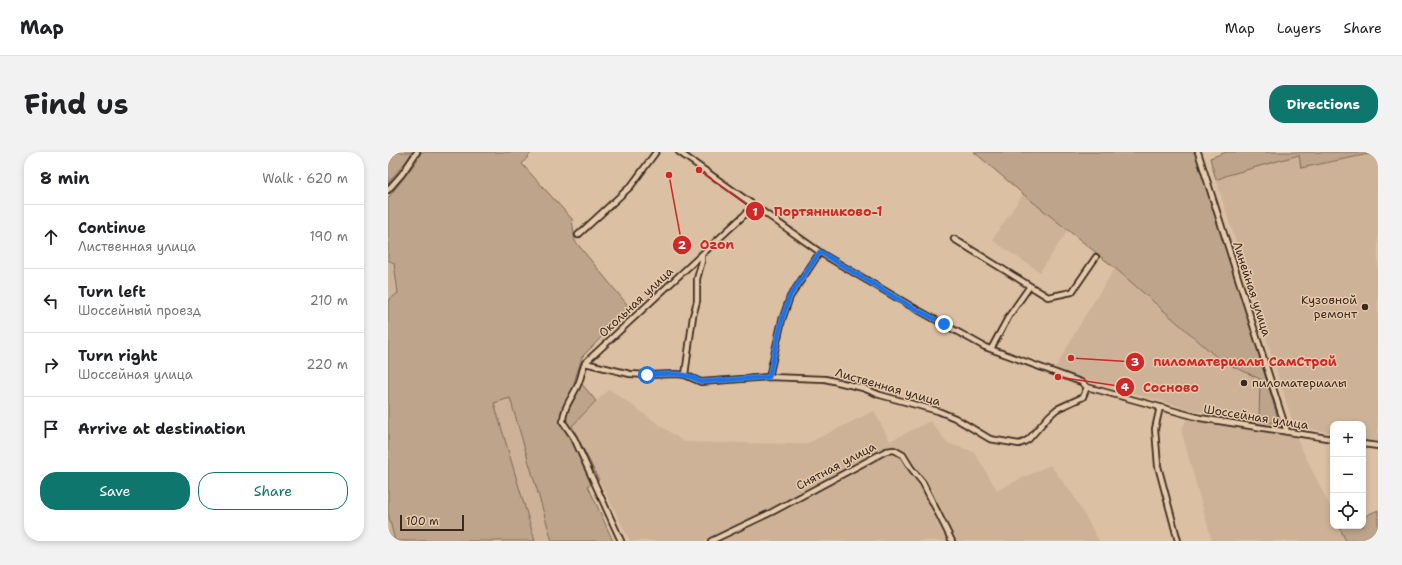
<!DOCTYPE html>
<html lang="en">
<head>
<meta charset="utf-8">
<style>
	:root { --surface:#fff; --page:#f2f2f2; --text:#202124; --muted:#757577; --line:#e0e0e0; --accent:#0f766e }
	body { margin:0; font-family:"Shantell Sans",sans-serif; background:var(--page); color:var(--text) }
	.controls { position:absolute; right:12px; bottom:12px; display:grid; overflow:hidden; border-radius:8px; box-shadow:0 2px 6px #0003 }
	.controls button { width:36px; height:36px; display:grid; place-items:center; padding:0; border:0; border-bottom:1px solid var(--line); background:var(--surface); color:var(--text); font:20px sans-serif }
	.scale { position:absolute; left:12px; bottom:10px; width:64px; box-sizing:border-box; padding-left:4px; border:2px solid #3b2a1e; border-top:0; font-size:11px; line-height:14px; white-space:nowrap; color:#3b2a1e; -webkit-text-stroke:3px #e6caad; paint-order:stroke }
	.stop { position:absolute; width:12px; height:12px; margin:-9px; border:3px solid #1a73e8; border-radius:50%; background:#fff }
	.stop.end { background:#1a73e8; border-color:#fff; box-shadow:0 1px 4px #0008 }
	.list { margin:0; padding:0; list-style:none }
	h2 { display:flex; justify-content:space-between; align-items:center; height:52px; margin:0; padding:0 16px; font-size:17px }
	h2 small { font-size:13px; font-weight:400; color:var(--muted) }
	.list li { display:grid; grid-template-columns:26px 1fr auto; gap:12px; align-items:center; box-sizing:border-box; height:64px; padding:0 16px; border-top:1px solid var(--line) }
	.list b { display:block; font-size:15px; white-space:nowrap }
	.list p { margin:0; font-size:13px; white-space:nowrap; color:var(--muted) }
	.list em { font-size:13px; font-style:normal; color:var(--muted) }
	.actions { display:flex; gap:8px; padding:12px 16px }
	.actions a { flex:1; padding:9px 0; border:1px solid var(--accent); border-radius:16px; text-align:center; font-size:14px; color:var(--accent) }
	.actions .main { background:var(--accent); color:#fff }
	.icon { flex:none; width:22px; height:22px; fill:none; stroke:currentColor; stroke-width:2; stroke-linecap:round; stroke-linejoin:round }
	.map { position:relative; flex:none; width:990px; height:389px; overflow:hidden; border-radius:16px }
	header { display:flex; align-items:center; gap:24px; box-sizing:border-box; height:56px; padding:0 20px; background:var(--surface); border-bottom:1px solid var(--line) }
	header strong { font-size:19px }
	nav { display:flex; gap:22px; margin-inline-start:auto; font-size:14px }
	.intro { display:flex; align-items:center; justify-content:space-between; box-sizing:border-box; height:96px; padding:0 24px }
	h1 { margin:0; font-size:28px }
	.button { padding:10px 18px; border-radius:16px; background:var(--accent); color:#fff; font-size:14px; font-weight:700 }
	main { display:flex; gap:24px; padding:0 24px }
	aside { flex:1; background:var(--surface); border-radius:16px; box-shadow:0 2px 6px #0003 }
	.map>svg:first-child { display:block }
</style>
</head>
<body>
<header>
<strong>Map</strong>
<nav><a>Map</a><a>Layers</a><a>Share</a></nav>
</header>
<div class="intro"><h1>Find us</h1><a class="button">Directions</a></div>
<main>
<aside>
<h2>8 min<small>Walk · 620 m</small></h2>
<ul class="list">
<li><svg class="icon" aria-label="ahead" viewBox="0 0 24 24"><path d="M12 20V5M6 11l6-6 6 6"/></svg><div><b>Continue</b><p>Лиственная улица</p></div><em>190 m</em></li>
<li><svg class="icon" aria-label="left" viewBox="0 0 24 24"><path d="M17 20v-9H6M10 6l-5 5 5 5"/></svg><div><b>Turn left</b><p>Шоссейный проезд</p></div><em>210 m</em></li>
<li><svg class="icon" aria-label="right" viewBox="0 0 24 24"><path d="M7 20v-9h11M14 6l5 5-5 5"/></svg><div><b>Turn right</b><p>Шоссейная улица</p></div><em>220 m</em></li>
<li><svg class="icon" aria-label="arrive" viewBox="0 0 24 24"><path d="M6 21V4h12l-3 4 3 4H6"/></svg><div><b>Arrive at destination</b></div></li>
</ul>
<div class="actions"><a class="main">Save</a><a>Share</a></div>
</aside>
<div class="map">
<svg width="990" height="389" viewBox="0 0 990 389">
	<rect width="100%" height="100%" fill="#dcc0a4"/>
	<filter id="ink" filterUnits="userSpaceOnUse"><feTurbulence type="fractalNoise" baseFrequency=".025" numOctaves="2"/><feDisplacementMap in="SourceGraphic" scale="8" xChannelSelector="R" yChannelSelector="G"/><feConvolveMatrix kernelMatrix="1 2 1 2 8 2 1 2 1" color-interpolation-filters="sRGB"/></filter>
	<g filter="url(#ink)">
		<!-- built -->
		<path fill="#cdb297" d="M990,0v290l-15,-3v-15h-30v9l-39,-7 -78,-246 12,-5 71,-20 2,13z
			M635,42l45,36 -28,42 -48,-32z
			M0,108l6,3 4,30 -10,8z
			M727,116l105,92 40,19 -1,42 -67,-11 -138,-40 29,-51z
			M221,237l75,53 122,2 68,-33 16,30 40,-20 18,22 26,9 23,38 53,-25 24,31 25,45h-469l-58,-115z
			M122,246l42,143h-17l-41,-138z
			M799,267l109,18 37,76v13h6l7,15h-134l-31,-111z
			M0,361l7,28h-7z"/>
		<!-- green -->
		<path fill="#bea48b" stroke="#7c6754" d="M0,0h24l-4,7 -20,24z
			M33,0h111l-10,12 50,55 3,22 55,67 -48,49 -8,26h7l15,18 -24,25 27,54 -11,6 25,55h-61l-42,-143 -16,5 41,138h-140l-7,-28v-212l10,-8 -4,-30 -6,-3v-62l28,-36z
			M586,0h222l55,176 27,91 -2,3 -4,1 -13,-2 1,-42 -40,-19 -105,-92 -92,-74z
			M838,0h152l-77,16 -2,-13 -71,20 -12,5 -6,-22z
			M990,358v31h-32l-7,-15h24v-9z"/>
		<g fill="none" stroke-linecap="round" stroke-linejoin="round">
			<defs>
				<path id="street" d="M291,0l145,103 85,50 76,42 96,35 6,5 113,31 133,21
					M810,0l89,280
					M0,38l14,-16 15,-22
					M190,83l53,-49 25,-34
					M566,87l76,47 -21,30 -18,33
					M642,134l18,11 24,-5 24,-35
					M197,211l45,11 17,1 30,-1 8,1 16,7 68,-5 56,2 38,9 17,7 58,16 17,7 35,21 29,5 5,-2 5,-3 20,-23 8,-7 26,-12 4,-10
					M297,223l8,-59 4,-15v-22l5,-18v-7
					M381,225l13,-57 8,-23 30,-45
					M772,255l-5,22 3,37 20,75
					M975,292l15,2
					M233,389l-47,-103 -11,-16c0,-16 11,-26 16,-40 3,-7 3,-13 6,-19l169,-157
					M323,389l61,-29 114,-61 8,-1 9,5 8,13 12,15 29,58"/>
			</defs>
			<!-- street casing -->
			<use href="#street" stroke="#3b2a1e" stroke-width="8"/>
			<!-- street -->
			<use href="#street" stroke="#e6caad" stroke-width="4.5"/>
		</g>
	</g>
	<g fill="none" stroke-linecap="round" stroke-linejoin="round" filter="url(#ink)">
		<!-- route -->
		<path stroke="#1a73e8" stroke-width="5" d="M259,223c19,-1 37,-4 54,7l68,-5 13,-57 8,-24 30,-44 88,53 36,19"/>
	</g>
	<!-- markers -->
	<g fill="#3b2a1e" stroke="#e6caad" stroke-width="1.5">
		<circle cx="977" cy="155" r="4"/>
		<circle cx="856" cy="231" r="4"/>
	</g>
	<g text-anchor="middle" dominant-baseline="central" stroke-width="3" stroke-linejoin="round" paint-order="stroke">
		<!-- street labels -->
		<g font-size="12" fill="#3b2a1e" stroke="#e6caad">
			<text transform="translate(864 137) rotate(72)">Линейная улица</text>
			<text transform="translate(248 150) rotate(-43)">Окольная улица</text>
			<text transform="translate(500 235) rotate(16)">Лиственная улица</text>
			<text transform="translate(868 265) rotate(9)">Шоссейная улица</text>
			<text transform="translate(448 314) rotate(-28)">Снятная улица</text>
		</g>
		<!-- poi labels -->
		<g font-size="12" fill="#3b2a1e" stroke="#e6caad" text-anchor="end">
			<text x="969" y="148">Кузовной<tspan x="969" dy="14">ремонт</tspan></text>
			<text x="864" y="231" text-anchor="start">пиломатериалы</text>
		</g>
	</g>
	<!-- callouts -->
	<path fill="none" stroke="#ce2828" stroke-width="1.5" d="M311 18L367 59M281 23L294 93M683 206L747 210M670 225L737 235"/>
	<g fill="#ce2828" stroke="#e6caad" stroke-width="1.5">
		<circle cx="311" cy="18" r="4"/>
		<circle cx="281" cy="23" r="4"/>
		<circle cx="683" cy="206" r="4"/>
		<circle cx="670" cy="225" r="4"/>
		<circle cx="367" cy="59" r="10"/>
		<circle cx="294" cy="93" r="10"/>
		<circle cx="747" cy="210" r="10"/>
		<circle cx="737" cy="235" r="10"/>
	</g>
	<g font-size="12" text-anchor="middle" font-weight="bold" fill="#fff">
		<text x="367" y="64">1</text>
		<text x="294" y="97">2</text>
		<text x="747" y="214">3</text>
		<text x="737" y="239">4</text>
	</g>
	<g font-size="13" text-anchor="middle" font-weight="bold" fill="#ce2828" stroke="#e6caad" stroke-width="3" stroke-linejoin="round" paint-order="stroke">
		<text x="440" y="64">Портянниково-1</text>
		<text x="329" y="97">Ozon</text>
		<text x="857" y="214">пиломатериалы СамСтрой</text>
		<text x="783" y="240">Сосново</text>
	</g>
</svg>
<div class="controls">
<button>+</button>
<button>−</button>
<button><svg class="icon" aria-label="locate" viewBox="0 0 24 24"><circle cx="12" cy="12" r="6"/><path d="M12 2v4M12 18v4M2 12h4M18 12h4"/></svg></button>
</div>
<div class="scale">100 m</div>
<div class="stop" style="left:259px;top:223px"></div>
<div class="stop end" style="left:556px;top:172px"></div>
</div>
</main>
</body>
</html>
